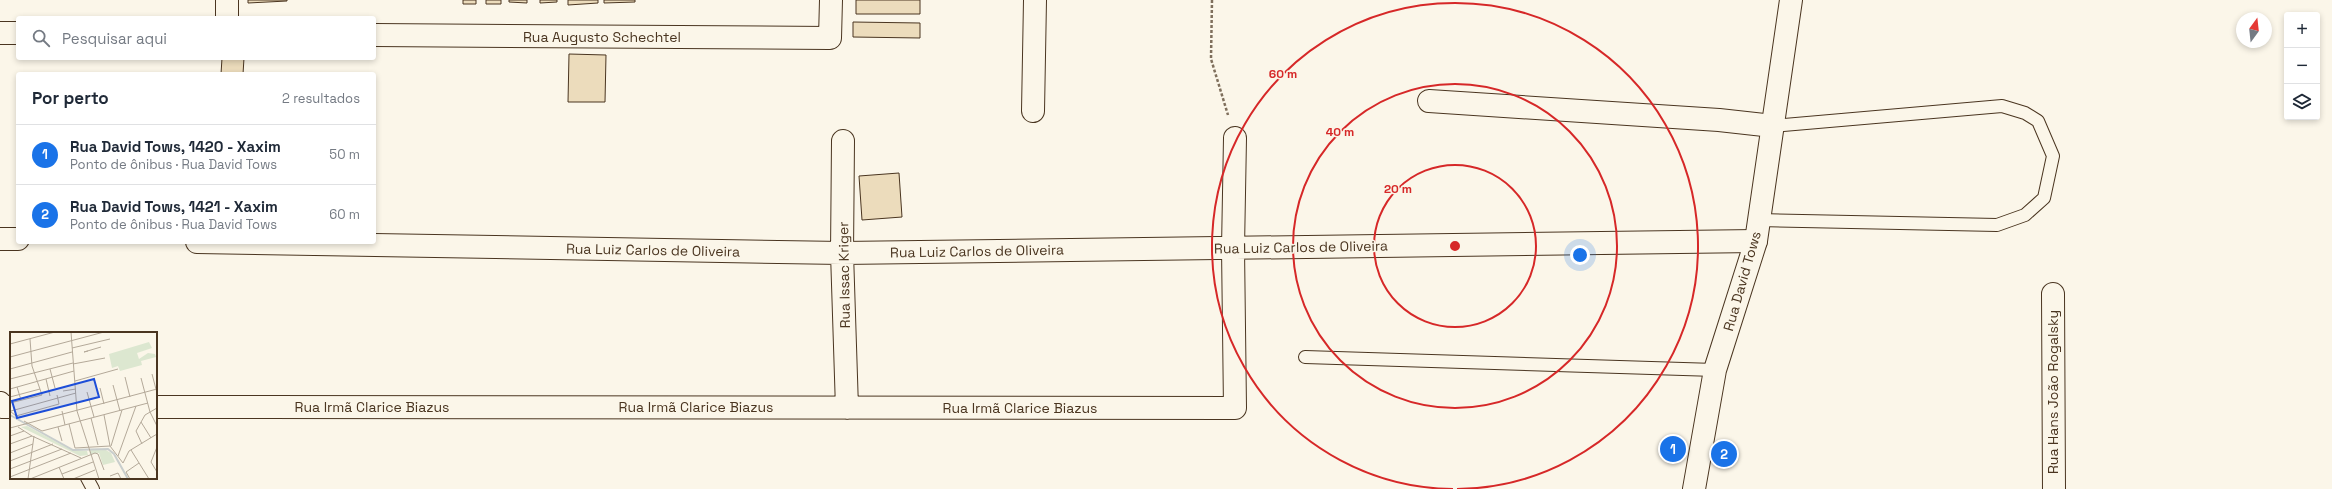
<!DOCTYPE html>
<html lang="pt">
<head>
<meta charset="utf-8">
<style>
	:root { --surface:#fff; --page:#f6f6f7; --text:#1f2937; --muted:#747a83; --line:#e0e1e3; --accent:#1a73e8 }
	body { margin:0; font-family:"Space Grotesk",sans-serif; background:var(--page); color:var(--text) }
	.controls { position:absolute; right:12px; top:12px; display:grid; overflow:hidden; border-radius:4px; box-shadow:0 2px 6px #0003 }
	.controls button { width:36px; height:36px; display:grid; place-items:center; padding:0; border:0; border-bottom:1px solid var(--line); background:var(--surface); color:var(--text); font:20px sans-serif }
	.compass { position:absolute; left:2236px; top:12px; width:36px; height:36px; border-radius:50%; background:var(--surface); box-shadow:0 2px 6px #0003; rotate:15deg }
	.you { position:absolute; left:1580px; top:255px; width:14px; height:14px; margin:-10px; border:3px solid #fff; border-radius:50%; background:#1a73e8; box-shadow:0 0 0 6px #1a73e833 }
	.badge { display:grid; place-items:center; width:26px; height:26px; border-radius:50%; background:var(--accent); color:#fff; font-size:13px; font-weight:700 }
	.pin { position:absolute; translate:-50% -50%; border:2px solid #fff; box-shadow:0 1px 4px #0006 }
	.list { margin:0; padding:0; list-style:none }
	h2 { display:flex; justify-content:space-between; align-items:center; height:52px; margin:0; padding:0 16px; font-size:17px }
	h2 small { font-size:13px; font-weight:400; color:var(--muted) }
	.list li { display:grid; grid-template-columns:26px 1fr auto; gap:12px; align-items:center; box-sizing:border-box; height:60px; padding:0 16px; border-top:1px solid var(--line) }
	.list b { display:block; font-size:15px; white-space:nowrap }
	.list p { margin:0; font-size:13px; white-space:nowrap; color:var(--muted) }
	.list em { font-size:13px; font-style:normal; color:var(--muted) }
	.icon { flex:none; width:22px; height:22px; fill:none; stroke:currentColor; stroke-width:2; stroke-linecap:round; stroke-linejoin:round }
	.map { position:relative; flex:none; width:2332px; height:489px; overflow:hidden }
	.search { position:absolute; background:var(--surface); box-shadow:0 2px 6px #0003; left:16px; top:16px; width:360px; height:44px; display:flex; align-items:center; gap:10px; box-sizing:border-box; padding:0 14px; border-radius:4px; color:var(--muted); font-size:15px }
	.panel { position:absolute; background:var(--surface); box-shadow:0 2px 6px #0003; left:16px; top:72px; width:360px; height:172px; border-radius:4px }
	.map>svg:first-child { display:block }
</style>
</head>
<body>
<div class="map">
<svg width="2332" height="489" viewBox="0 0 2332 489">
	<rect width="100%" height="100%" fill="#fbf6e9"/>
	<!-- building -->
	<path fill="#ecdcbc" stroke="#4a3520" d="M248,0h39v1l-39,2z
		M463,0h13v4h-13z
		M486,0h15v4h-15z
		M509,0h18v3l-18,-1z
		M540,0h17v2l-17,1z
		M568,0h30v3l-30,2z
		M604,0h31v2l-31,1z
		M856,0h64v14h-64z
		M853,22l67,1v15l-67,-1z
		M569,54l37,1 -1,47h-37z
		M222,58h22l-1,16h-22z
		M899,173l3,44 -40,3 -3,-44z"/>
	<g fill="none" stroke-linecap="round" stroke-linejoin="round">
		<defs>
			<path id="service" d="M1759,220l238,5 28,-10 19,-17 9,-42 -15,-35 -13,-8 -23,-7 -229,20
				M1305,357l410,13
				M87,478l6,11"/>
			<path id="minor" d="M227,0v18
				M0,33h18
				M374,35l456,3 1,-38
				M1429,101l290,19 54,6
				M1033,111l2,-111
				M843,141l-1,112 5,155
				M0,239h18
				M197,242l645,11 914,-12
				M2053,294l1,195
				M0,403l3,4h8
				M156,407l1079,1 -2,-160 2,-110"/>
			<path id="tertiary" d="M1694,489l21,-119 41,-129 35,-241"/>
		</defs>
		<!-- service casing -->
		<use href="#service" stroke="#4a3520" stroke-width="14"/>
		<!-- minor casing -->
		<use href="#minor" stroke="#4a3520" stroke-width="24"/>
		<!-- tertiary casing -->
		<use href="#tertiary" stroke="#4a3520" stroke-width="24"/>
		<!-- path -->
		<path stroke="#7f6f5c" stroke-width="2.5" stroke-dasharray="3 2" stroke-linecap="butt" d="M1212,0l-1,59 17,56"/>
		<!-- service -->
		<use href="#service" stroke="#fbf6e9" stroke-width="12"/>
		<!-- minor -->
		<use href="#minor" stroke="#fbf6e9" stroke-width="22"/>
		<!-- tertiary -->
		<use href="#tertiary" stroke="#fbf6e9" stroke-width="22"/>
	</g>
	<!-- distance rings -->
	<g fill="none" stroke="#d62828" stroke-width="2">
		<circle cx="1455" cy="246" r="81"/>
		<circle cx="1455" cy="246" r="162"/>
		<path d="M1453 489A243 243 0 1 1 1457 489"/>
	</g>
	<g text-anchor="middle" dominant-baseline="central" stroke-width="3" stroke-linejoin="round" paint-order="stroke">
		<!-- street labels -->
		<g font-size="14" fill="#4a3520" stroke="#fbf6e9">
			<text x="602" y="37">Rua Augusto Schechtel</text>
			<text transform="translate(1301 247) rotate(-1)">Rua Luiz Carlos de Oliveira</text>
			<text transform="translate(653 250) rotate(1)">Rua Luiz Carlos de Oliveira</text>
			<text transform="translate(977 251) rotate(-1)">Rua Luiz Carlos de Oliveira</text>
			<text transform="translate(844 275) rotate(-91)">Rua Issac Kriger</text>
			<text transform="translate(1742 281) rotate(-74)">Rua David Tows</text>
			<text transform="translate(2053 392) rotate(-90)">Rua Hans João Rogalsky</text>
			<text x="372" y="407">Rua Irmã Clarice Biazus</text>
			<text x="696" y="407">Rua Irmã Clarice Biazus</text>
			<text x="1020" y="408">Rua Irmã Clarice Biazus</text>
		</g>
	</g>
	<!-- overview -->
	<g transform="translate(10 332)">
		<rect width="147" height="147" fill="#fbf6e9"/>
		<path d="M139,10l3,6 -15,5 2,6 9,-6 7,1 1,3 -15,4 1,4 -22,6 -2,-5 -6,2 -3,-14zM17,94l45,24 15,1 1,4 -8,1 -59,-29zM94,117l7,4 4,9 -12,3 -4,-12 -9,1 -1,-4z" fill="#dce7d0"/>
		<path fill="none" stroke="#c9cecd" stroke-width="2" d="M0,83l63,35 35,-1 6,5 14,25"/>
		<path fill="none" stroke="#b4a999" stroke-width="1" d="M61,0l6,79 22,68M0,12l45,-12M62,16l38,-9M78,19l-4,1 17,-5M0,25l94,-25M63,32l32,-6M0,37l62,-17M40,37l5,19M142,42l5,19M115,45l5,20M131,46l9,34 7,14M0,47l63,-16M36,47l4,17M65,49l43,-12M103,53l7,26M7,55l4,13M90,56l4,16M0,57l64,-18M53,59l13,-2M77,60l7,25M0,65l30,-8M0,71l32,-8 -10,-29 -2,-27M0,79l6,5 43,-12 -2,-9M1,79l65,-18M52,79l3,14M94,83l6,31M81,86l7,27M14,89l18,10 106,-28M131,90l10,16M59,92l6,24 35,-2 13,17M8,95l14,9 49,22M48,95l4,14M0,96l147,-39M0,104l14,-5M0,112l22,-8M132,112l-6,-13 9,-16 12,-7M101,114l11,-36M121,118l18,29M0,121l23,-9M108,124l18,-50M0,129l43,-17M113,131l6,-12 28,-17M49,135l5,12M0,137l52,-20M147,140l-6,-10 6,-15M52,142l31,-12M100,144l8,-3 3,6M0,145l61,-24M18,147l6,-43M20,147l65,-26 3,1 6,16M63,147l22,-9M120,147l-4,-7 13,-9"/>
		<path fill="#1d4ed8" fill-opacity="0.15" stroke="#1d4ed8" stroke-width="2" d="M84,47l5,18 -82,21 -5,-17z"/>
		<rect width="147" height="147" fill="none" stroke="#4a3520" stroke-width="2"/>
	</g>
	<circle cx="1455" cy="246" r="6" fill="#d62828" stroke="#fbf6e9" stroke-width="2"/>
	<g font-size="12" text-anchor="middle" font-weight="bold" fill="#d62828" stroke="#fbf6e9" stroke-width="3" stroke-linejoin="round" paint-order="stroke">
		<text x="1283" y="78">60 m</text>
		<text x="1340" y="136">40 m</text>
		<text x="1398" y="193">20 m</text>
	</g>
</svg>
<div class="controls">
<button>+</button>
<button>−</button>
<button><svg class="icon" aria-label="layers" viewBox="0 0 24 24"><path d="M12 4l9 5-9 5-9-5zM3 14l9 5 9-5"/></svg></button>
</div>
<svg class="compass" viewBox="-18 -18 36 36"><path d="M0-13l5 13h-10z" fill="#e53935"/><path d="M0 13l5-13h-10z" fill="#747a83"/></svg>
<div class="you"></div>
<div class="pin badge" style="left:1673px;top:449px">1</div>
<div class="pin badge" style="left:1724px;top:454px">2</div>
<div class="search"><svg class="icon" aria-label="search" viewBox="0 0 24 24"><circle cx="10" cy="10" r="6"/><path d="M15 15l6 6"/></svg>Pesquisar aqui</div>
<section class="panel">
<h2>Por perto<small>2 resultados</small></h2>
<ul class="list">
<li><span class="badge">1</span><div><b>Rua David Tows, 1420 - Xaxim</b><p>Ponto de ônibus · Rua David Tows</p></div><em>50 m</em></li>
<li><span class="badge">2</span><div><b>Rua David Tows, 1421 - Xaxim</b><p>Ponto de ônibus · Rua David Tows</p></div><em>60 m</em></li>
</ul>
</section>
</div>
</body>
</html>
